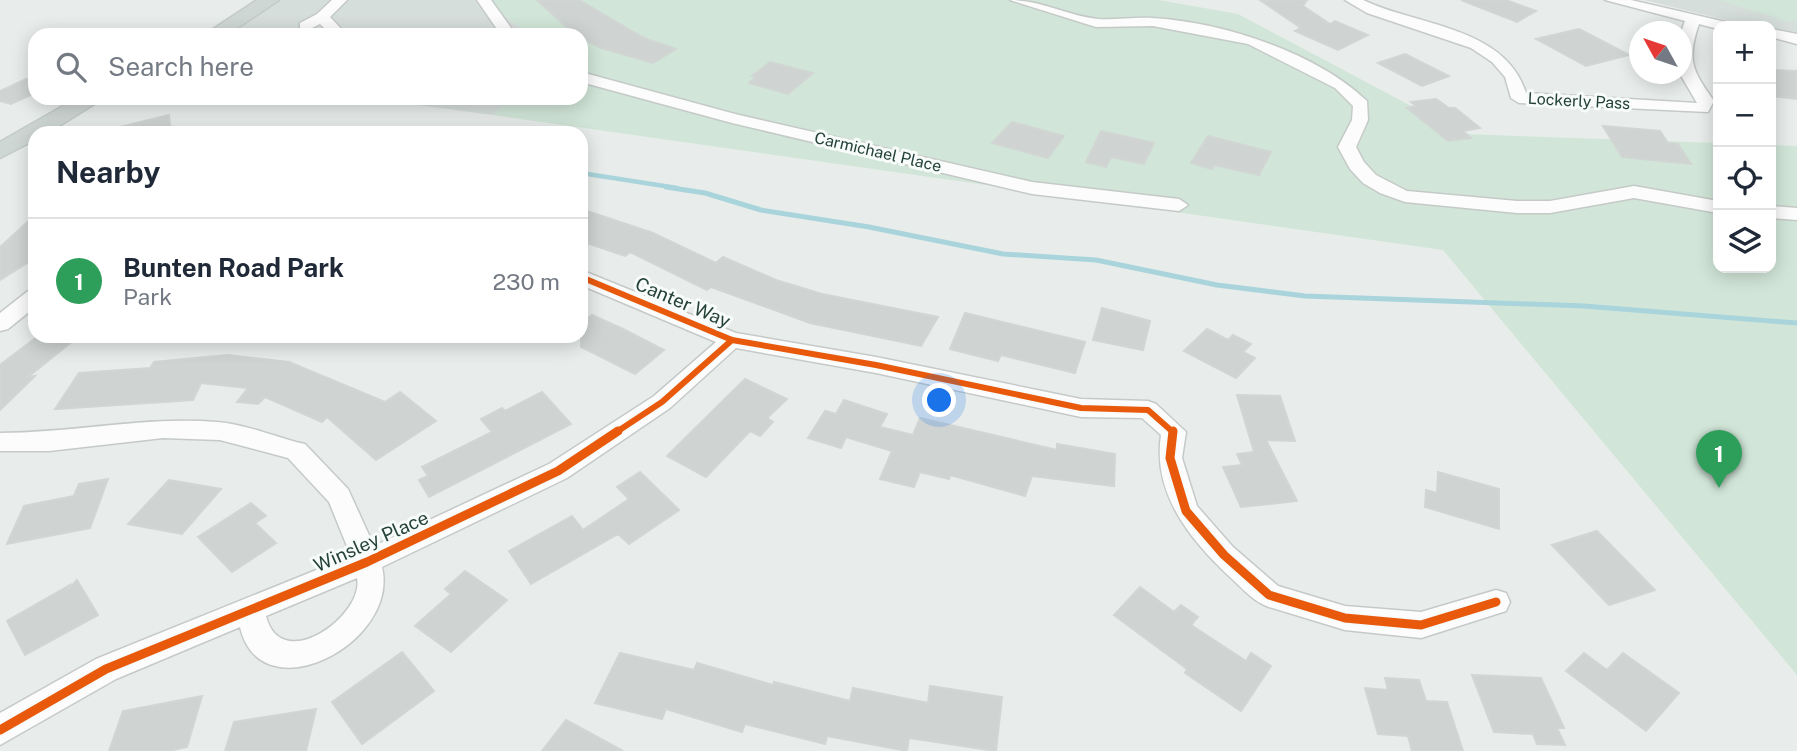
<!DOCTYPE html>
<html lang="en">
<head>
<meta charset="utf-8">
<style>
	:root { --surface:#fff; --page:#f2f2f3; --text:#1f2937; --muted:#747a83; --line:#e0e1e3; --accent:#1a73e8 }
	body { margin:0; font-family:"Public Sans",sans-serif; background:var(--page); color:var(--text) }
	.controls { position:absolute; right:21px; top:21px; display:grid; overflow:hidden; border-radius:14px; box-shadow:0 4px 18px #0003 }
	.controls button { width:63px; height:63px; display:grid; place-items:center; padding:0; border:0; border-bottom:2px solid var(--line); background:var(--surface); color:var(--text); font:35px sans-serif }
	.compass { position:absolute; left:1629px; top:21px; width:63px; height:63px; border-radius:50%; background:var(--surface); box-shadow:0 4px 18px #0003; rotate:310deg }
	.you { position:absolute; left:940px; top:401px; width:24px; height:24px; margin:-18px; border:5px solid #fff; border-radius:50%; background:#1a73e8; box-shadow:0 0 0 10px #1a73e833 }
	.badge { display:grid; place-items:center; width:46px; height:46px; border-radius:50%; background:var(--accent); color:#fff; font-size:23px; font-weight:700 }
	.pin { position:absolute; translate:-50% -58px; filter:drop-shadow(0 2px 4px #0008) }
	.pin::after { content:''; position:absolute; top:37px; width:24px; height:21px; background:inherit; clip-path:polygon(0 0,100% 0,50% 100%) }
	.list { margin:0; padding:0; list-style:none }
	h2 { display:flex; justify-content:space-between; align-items:center; height:91px; margin:0; padding:0 28px; font-size:30px }
	h2 small { font-size:23px; font-weight:400; color:var(--muted) }
	.list li { display:grid; grid-template-columns:46px 1fr auto; gap:21px; align-items:center; box-sizing:border-box; height:126px; padding:0 28px; border-top:2px solid var(--line) }
	.list b { display:block; font-size:26px; white-space:nowrap }
	.list p { margin:0; font-size:23px; white-space:nowrap; color:var(--muted) }
	.list em { font-size:23px; font-style:normal; color:var(--muted) }
	.icon { flex:none; width:38px; height:38px; fill:none; stroke:currentColor; stroke-width:2; stroke-linecap:round; stroke-linejoin:round }
	.map { position:relative; flex:none; width:1797px; height:751px; overflow:hidden }
	.search { position:absolute; background:var(--surface); box-shadow:0 4px 18px #0003; left:28px; top:28px; width:560px; height:77px; display:flex; align-items:center; gap:18px; box-sizing:border-box; padding:0 24px; border-radius:21px; color:var(--muted); font-size:26px }
	.panel { position:absolute; background:var(--surface); box-shadow:0 4px 18px #0003; left:28px; top:126px; width:560px; height:217px; border-radius:21px }
	.map>svg:first-child { display:block }
</style>
</head>
<body>
<div class="map">
<svg width="1797" height="751" viewBox="0 0 1797 751">
	<rect width="100%" height="100%" fill="#e8edeb"/>
	<!-- built -->
	<path fill="#d6dedb" d="M273,0h213l43,35h-308z
		M1644,0h153v38l-26,-7v-5h-21z
		M365,98h147l-19,17z"/>
	<!-- green -->
	<path fill="#d1e6d8" d="M486,0h673l79,14 226,120 254,9v125h53v-123l26,1v529l-354,-425 -950,-135 19,-17h69v-63h-52z
		M1719,0h78v21h-11z"/>
	<g fill="none" stroke-linecap="round" stroke-linejoin="round">
		<!-- stream-far1 -->
		<path stroke="#a9d4db" stroke-width="4.5" d="M581,173l96,15"/>
		<!-- stream -->
		<path stroke="#a9d4db" stroke-width="5" d="M666,187l39,6 56,17 108,17 134,27 93,6 121,25 88,11 279,10 213,17"/>
	</g>
	<!-- building -->
	<path fill="#cfd4d2" stroke="#d1d6d4" stroke-width="2" d="M537,0h42l65,38 32,11 -23,14 -52,-15 -27,-14z
		M1260,0h47l-4,6 27,18 5,-3 33,14 -30,15 -43,-19 6,-3z
		M1461,0h45l30,11 -19,11z
		M1579,29l50,26 -43,11 -50,-27z
		M1405,54l44,22 -27,10 -44,-23z
		M770,62l43,11 -25,21 -39,-11 7,-6 -4,-1z
		M1771,70l26,1v28l-26,-3z
		M26,79l9,2v12l-24,11 -11,-3v-10z
		M1436,99l13,9h6l25,20 -17,3 8,7 -23,3 -41,-33 9,-2 -5,-4z
		M169,115l2,18h-50l-1,-6z
		M1012,122l52,14 -16,22 -56,-15z
		M1603,126l57,5 8,12 10,1 13,20 -69,-7z
		M1101,131l53,12 -10,21 -33,-7 -5,10 -20,-5z
		M1208,136l63,16 -12,23 -44,-10 -3,4 -21,-6z
		M581,209l72,24 63,30 7,-6 53,23 46,14 116,23 -17,29 -111,-23 -99,-36 -4,3 -77,-38 -5,4 -44,-15z
		M35,215v43l-35,22v-33z
		M1102,308l48,13 -7,29 -50,-10z
		M965,313l120,29 -10,31 -74,-18 -3,6 -48,-12z
		M592,315l31,14 41,21 -29,24 -54,-27v-23z
		M1207,329l21,11 5,-5 18,9 -8,8 12,6 -19,20 -52,-27z
		M38,336h41l-51,41 7,-1 -35,34v-45z
		M227,355l62,7 96,40 15,-10 36,29 -60,39 -49,-43 -5,5 -57,-25 -7,7 -21,-2 11,-14 -47,-5 -8,17 -138,9 24,-36 71,-5 4,-6z
		M745,379l42,20 -20,19 6,4 -13,14 -10,-5 -44,46 -39,-21z
		M542,392l29,32 -142,73 -10,-17 9,-4 -6,-9 70,-35 -11,-13 21,-11 3,3z
		M1237,395l43,1 15,45 -29,-1 31,61 -56,6 -18,-40 19,-2 -5,-11 17,-2z
		M844,400l43,14 -7,13 33,8 7,-17 137,32v-6l58,10 -1,32 -82,-10 -7,20 -75,-21 -1,4 -29,-7 -6,15 -34,-8 12,-28 -46,-14 -5,11 -33,-10 17,-27 11,3z
		M640,472l39,38 -50,34 -11,-10 -87,50 -22,-33 63,-35 11,14 46,-31 -12,-12z
		M1438,472l61,17v40l-74,-22 1,-17 11,3z
		M108,479l-18,49 -83,16 17,-38 50,-10 5,-12z
		M169,480l52,9 -39,45 -54,-10z
		M251,503l15,13 -11,7 21,20 -44,29 -34,-35z
		M1597,531l58,59 -46,15 -57,-60z
		M465,571l42,29 -56,52 -36,-26 36,-32 -6,-5z
		M77,580l21,35 -73,40 -18,-34 63,-36 -2,5z
		M1140,587l34,25 7,-7 17,12 -7,8 55,36 5,-8 20,13 -30,45 -56,-38 2,-4 -73,-54z
		M402,652l32,39 -72,53 -30,-42z
		M620,653l74,17 3,-7 76,22 1,-3 76,19 3,-13 75,15 2,-17 72,11 -6,54 -87,-13 -2,13 -80,-15 -2,8 -80,-20 -3,8 -76,-23 -4,10 -67,-16z
		M1584,653l23,17 16,-17 56,40 -33,38 -80,-60z
		M1472,675l69,3 23,50h-7l8,17 -28,-1 -4,-10 -39,-2z
		M1385,678l34,2 7,21 21,1 16,49h-51l-4,-15 -30,-2 -13,-46 23,2z
		M202,696l-15,51 -19,4h-59l14,-40z
		M316,709l-10,42h-81l9,-29z
		M566,720l57,31h-81z"/>
	<g fill="none" stroke-linecap="round" stroke-linejoin="round">
		<defs>
			<path id="minor" d="M332,0h15l-17,17 17,18h-15l-12,-11 -10,5h-10v-6l17,-9z
				M477,0h14l25,35h-15z
				M1010,0c31,0 58,16 88,19 18,1 36,-2 54,-1 70,4 164,34 215,83l1,19 -12,27 8,15 12,13 31,16 110,10h33l84,-15 84,15v12l-84,-15 -84,15h-33l-112,-11 -25,-9 -17,-10 -13,-14 -12,-22 14,-27 1,-14 -18,-18 -87,-44 -95,-18 -57,1z
				M1345,0h18c54,26 142,26 163,93l171,10 -17,-29 1,-42 4,-11 -80,-21h26l99,23 2,3h-14v3l-19,-5c-13,37 -6,47 15,77l-6,11 -189,-9 -8,-5 -6,-21 -13,-15 -21,-14 -104,-35z
				M1771,29l26,5v10l-26,-7z
				M581,72l154,42 297,68 147,17 9,6 -9,6 -147,-17 -300,-71 -151,-41z
				M1771,206l26,2v12l-26,-2z
				M581,270l155,63 140,24 205,42 67,2 8,3 30,28 -4,26 15,48 36,41 45,39 67,20 76,6 75,-22 10,3 4,9 -4,9 -85,27 -76,-8 -76,-23c-15,-5 -26,-18 -38,-29 -41,-38 -79,-85 -70,-143l-19,-17 -61,-1 -205,-44 -140,-25 -66,60 -103,70 -185,89c18,77 -122,148 -142,60l-124,52 -116,66v-32l96,-54 255,-103 -22,-54 -41,-44 -68,-18 -57,-2 -114,13h-49v-18c73,0 144,-17 217,-11 26,2 54,13 79,20l9,2 43,45 26,57 175,-82 105,-68 62,-54 -135,-57zM357,578c8,37 -76,98 -91,38z
				M35,289v18l-27,22 -8,2v-18l28,-22z"/>
			<path id="major" d="M257,0h22l-52,35h-23z
				M77,98h27l-56,35h-13v7l-35,18v-16z"/>
		</defs>
		<!-- minor casing -->
		<use href="#minor" stroke="#c5cac8" stroke-width="3"/>
		<!-- major casing -->
		<use href="#major" stroke="#c3ccc9" stroke-width="3"/>
		<!-- minor -->
		<use href="#minor" fill="#fcfcfc" fill-rule="evenodd"/>
		<!-- major -->
		<use href="#major" fill="#cfd7d5" fill-rule="evenodd"/>
		<defs>
			<path id="cycleway-far1" d="M581,277l151,63 144,25 205,43 67,2 26,23
				M615,433l47,-31 70,-62"/>
			<path id="cycleway" d="M1173,431l-3,27 16,53 38,44 45,40 76,23 76,7 75,-23
				M0,730l106,-61 261,-107 191,-91 60,-40"/>
		</defs>
		<!-- cycleway-far1 casing -->
		<use href="#cycleway-far1" stroke="#f7fbf9" stroke-width="10"/>
		<!-- cycleway casing -->
		<use href="#cycleway" stroke="#f7fbf9" stroke-width="13"/>
		<!-- cycleway-far1 -->
		<use href="#cycleway-far1" stroke="#e8590c" stroke-width="6"/>
		<!-- cycleway -->
		<use href="#cycleway" stroke="#e8590c" stroke-width="9"/>
	</g>
	<g text-anchor="middle" dominant-baseline="central" stroke-width="6" stroke-linejoin="round" paint-order="stroke">
		<!-- far-street labels -->
		<g font-size="16" fill="#24423a" stroke="#f7fbf9">
			<text transform="translate(1579 101) rotate(3)">Lockerly Pass</text>
			<text transform="translate(878 152) rotate(13)">Carmichael Place</text>
		</g>
		<!-- street labels -->
		<g font-size="19" fill="#24423a" stroke="#f7fbf9">
			<text transform="translate(683 302) rotate(23)">Canter Way</text>
			<text transform="translate(371 541) rotate(-24)">Winsley Place</text>
		</g>
	</g>
</svg>
<div class="controls">
<button>+</button>
<button>−</button>
<button><svg class="icon" aria-label="locate" viewBox="0 0 24 24"><circle cx="12" cy="12" r="6"/><path d="M12 2v4M12 18v4M2 12h4M18 12h4"/></svg></button>
<button><svg class="icon" aria-label="layers" viewBox="0 0 24 24"><path d="M12 4l9 5-9 5-9-5zM3 14l9 5 9-5"/></svg></button>
</div>
<svg class="compass" viewBox="-18 -18 36 36"><path d="M0-13l5 13h-10z" fill="#e53935"/><path d="M0 13l5-13h-10z" fill="#747a83"/></svg>
<div class="you"></div>
<div class="pin badge" style="left:1719px;top:488px;background:#2e9e5b">1</div>
<div class="search"><svg class="icon" aria-label="search" viewBox="0 0 24 24"><circle cx="10" cy="10" r="6"/><path d="M15 15l6 6"/></svg>Search here</div>
<section class="panel">
<h2>Nearby<small></small></h2>
<ul class="list">
<li><span class="badge" style="background:#2e9e5b">1</span><div><b>Bunten Road Park</b><p>Park</p></div><em>230 m</em></li>
</ul>
</section>
</div>
</body>
</html>
